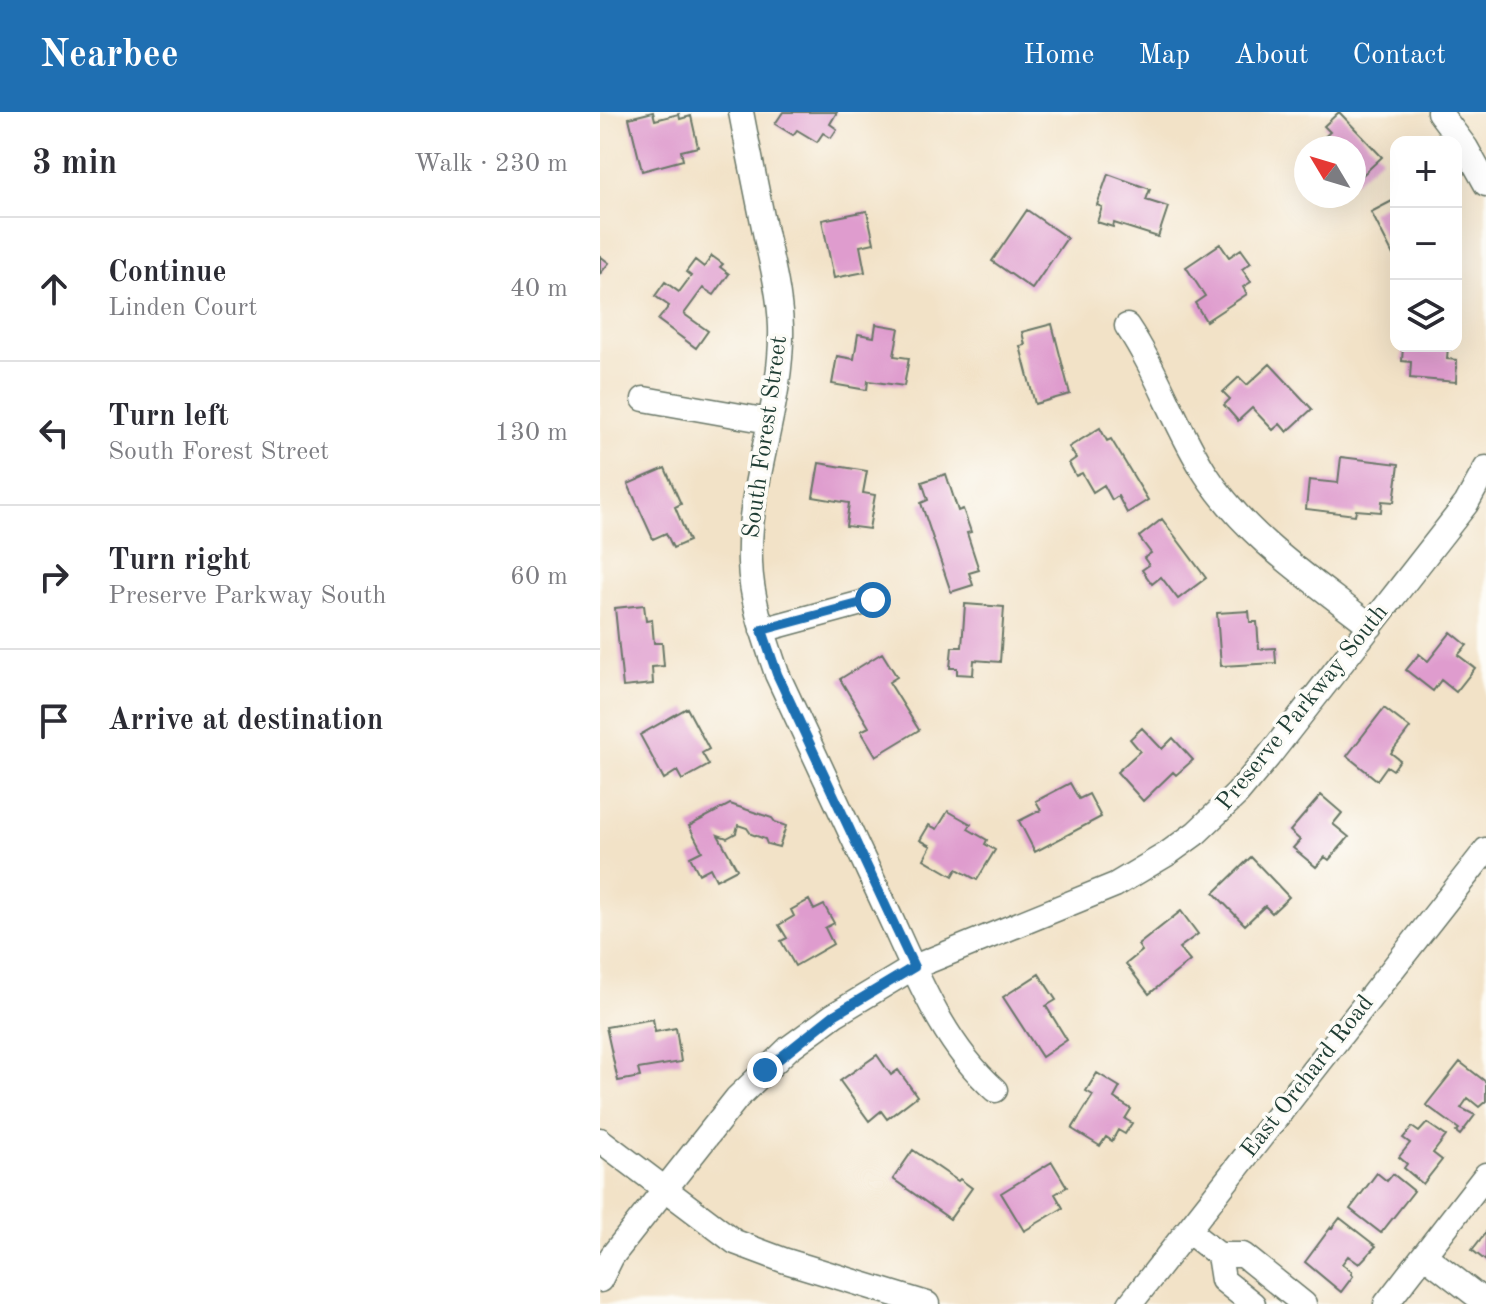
<!DOCTYPE html>
<html lang="en">
<head>
<meta charset="utf-8">
<style>
	:root { --surface:#fff; --page:#f7f7f7; --text:#2b2b33; --muted:#7c7c81; --line:#e1e1e2; --accent:#1f6fb2 }
	body { margin:0; font-family:"Old Standard TT",serif; background:var(--page); color:var(--text) }
	.controls { position:absolute; right:24px; top:24px; display:grid; overflow:hidden; border-radius:16px; box-shadow:0 8px 32px #0002 }
	.controls button { width:72px; height:72px; display:grid; place-items:center; padding:0; border:0; border-bottom:2px solid var(--line); background:var(--surface); color:var(--text); font:40px sans-serif }
	.compass { position:absolute; left:694px; top:24px; width:72px; height:72px; border-radius:50%; background:var(--surface); box-shadow:0 8px 32px #0002; rotate:308deg }
	.stop { position:absolute; width:24px; height:24px; margin:-18px; border:6px solid #1f6fb2; border-radius:50%; background:#fff }
	.stop.end { background:#1f6fb2; border-color:#fff; box-shadow:0 2px 8px #0008 }
	.list { margin:0; padding:0; list-style:none }
	h2 { display:flex; justify-content:space-between; align-items:center; height:104px; margin:0; padding:0 32px; font-size:34px }
	h2 small { font-size:26px; font-weight:400; color:var(--muted) }
	.list li { display:grid; grid-template-columns:52px 1fr auto; gap:24px; align-items:center; box-sizing:border-box; height:144px; padding:0 32px; border-top:2px solid var(--line) }
	.list b { display:block; font-size:30px; white-space:nowrap }
	.list p { margin:0; font-size:26px; white-space:nowrap; color:var(--muted) }
	.list em { font-size:26px; font-style:normal; color:var(--muted) }
	.icon { flex:none; width:44px; height:44px; fill:none; stroke:currentColor; stroke-width:2; stroke-linecap:round; stroke-linejoin:round }
	.map { position:relative; flex:none; width:886px; height:1192px; overflow:hidden }
	header { display:flex; align-items:center; gap:48px; box-sizing:border-box; height:112px; padding:0 40px; background:var(--accent); color:#fff }
	header strong { font-size:38px }
	nav { display:flex; gap:44px; margin-inline-start:auto; font-size:28px }
	main { display:flex }
	aside { flex:1; background:var(--surface) }
	.map>svg:first-child { display:block }
</style>
</head>
<body>
<header>
<strong>Nearbee</strong>
<nav><a>Home</a><a>Map</a><a>About</a><a>Contact</a></nav>
</header>
<main>
<aside>
<h2>3 min<small>Walk · 230 m</small></h2>
<ul class="list">
<li><svg class="icon" aria-label="ahead" viewBox="0 0 24 24"><path d="M12 20V5M6 11l6-6 6 6"/></svg><div><b>Continue</b><p>Linden Court</p></div><em>40 m</em></li>
<li><svg class="icon" aria-label="left" viewBox="0 0 24 24"><path d="M17 20v-9H6M10 6l-5 5 5 5"/></svg><div><b>Turn left</b><p>South Forest Street</p></div><em>130 m</em></li>
<li><svg class="icon" aria-label="right" viewBox="0 0 24 24"><path d="M7 20v-9h11M14 6l5 5-5 5"/></svg><div><b>Turn right</b><p>Preserve Parkway South</p></div><em>60 m</em></li>
<li><svg class="icon" aria-label="arrive" viewBox="0 0 24 24"><path d="M6 21V4h12l-3 4 3 4H6"/></svg><div><b>Arrive at destination</b></div></li>
</ul>
</aside>
<div class="map">
<svg width="886" height="1192" viewBox="0 0 886 1192">
	<rect width="100%" height="100%" fill="#fdfcf7"/>
	<filter id="ink" filterUnits="userSpaceOnUse"><feTurbulence type="fractalNoise" baseFrequency=".0125" numOctaves="2"/><feDisplacementMap in="SourceGraphic" scale="16" xChannelSelector="R" yChannelSelector="G"/><feConvolveMatrix kernelMatrix="1 2 1 2 8 2 1 2 1" color-interpolation-filters="sRGB"/></filter>
	<filter id="wash" filterUnits="userSpaceOnUse"><feTurbulence type="fractalNoise" baseFrequency=".006" numOctaves="4" result="noise"/><feDisplacementMap in="SourceGraphic" scale="32" xChannelSelector="R" yChannelSelector="G"/><feGaussianBlur stdDeviation="1.8" result="paint"/><feColorMatrix in="noise" values="0 0 0 0 0 0 0 0 0 0 0 0 0 0 0 0 0 1.4 0 .05"/><feComposite in="paint" operator="in"/></filter>
	<g filter="url(#wash)">
		<rect width="100%" height="100%" fill="#f2e2c7"/>
		<g id="blocks">
			<!-- building -->
			<path fill="#df9cce" d="M53,0l2,8 24,-6 1,5 11,-3 7,31 -17,4 2,9 -41,11 -13,-53z
				M183,0h54l-7,12 7,5 -6,9 -8,-5 -6,9 -20,-12 -4,5 -18,-11z
				M739,0l43,45 -28,26v-35h-34l3,-3 -3,-4 10,-9 -6,-6z
				M508,62l42,15 -4,11 22,7 -10,30 -44,-14 -1,4 -16,-5 5,-15 -5,-2z
				M796,87v55l-3,1 -22,-43z
				M427,98l40,28 -35,51 -40,-28z
				M267,99l7,32 -14,3 5,26 -31,6 -12,-58z
				M620,132l9,13 12,-8 10,14 -9,6 9,13 -8,5 4,7 -41,27 -11,-18 10,-7 -19,-29z
				M0,144l9,7 -9,11z
				M112,144l11,8 -3,3 9,7 -15,21 -11,-7 -19,26 24,17 -12,17 -38,-28 11,-14 -14,-10 10,-14 14,10 12,-16 -5,-4 9,-12 9,7z
				M276,212l23,4 -5,28 15,2 -5,28 -36,-5 -1,9 -35,-6 5,-28 17,3 4,-25 16,3z
				M452,212l18,70 -35,10 -15,-58 5,-1 -3,-13z
				M803,234h45l-1,13 10,1 -1,22 -46,-4 1,-16 -9,-1z
				M670,252l42,45 -25,23 -7,-8 -7,6 -21,-22 -14,13 -14,-16 6,-6 -7,-7 16,-15 8,8z
				M500,316l7,13 4,-2 37,61 -21,13 -9,-17 -6,4 -8,-15 -11,7 -11,-19 -6,3 -7,-13 7,-5 -7,-11z
				M741,345l58,7 -5,38 -12,-1 -1,11 -25,-2 -1,5 -49,-6 3,-29 29,3z
				M219,351l48,8 -4,22 12,2 -6,34 -23,-3 3,-23 -36,-6z
				M65,356l16,36 -6,3 14,34 -16,7 -7,-15 -13,6 -25,-55z
				M346,362l12,37 5,-2 8,23 -4,1 12,37 -10,3 4,12 -22,7 -30,-89 7,-3 -6,-18z
				M562,407l44,59 -28,21 -17,-22 -9,7 -10,-14 7,-5 -5,-7 7,-5 -12,-16z
				M365,492l39,3 -4,55 -26,-2 -1,15 -16,-1v-6h-7l2,-21h10z
				M44,493l2,16 6,-1 2,23h8l2,23 -12,1 1,17 -30,3 -8,-79z
				M649,499l1,11h7l2,27 16,-1 1,15 -55,3 -4,-53z
				M851,520l16,13 -9,10 17,13 -19,24 -15,-12 -8,11 -27,-21 13,-16 9,7z
				M282,541l15,24 -8,5 30,48 -43,26 -15,-25 8,-4 -29,-48z
				M87,596l22,41 -7,4 7,12 -27,15 -5,-9 -13,8 -24,-44z
				M784,596l26,20 -19,25 9,7 -7,10 -6,-4 -10,14 -30,-24z
				M542,616l20,21 11,-11 20,22 -17,15 -3,-3 -30,29 -26,-29 23,-21 -10,-12z
				M470,671l9,16 10,-5 12,23 -66,35 -16,-31 22,-11 -5,-9z
				M721,683l21,18 -9,11 16,13 -20,23 -4,-3 -9,10 -23,-19 7,-8 -10,-9z
				M130,692l42,14 3,4 11,4 -7,21 -12,-3 -2,-5 -14,-5 -4,-6 -9,-3 -2,8 -9,5 -9,-3 19,34 -21,11 -6,-12 -11,6 -9,-17 12,-6 -13,-25z
				M348,699l23,13 -3,5 19,11 -2,4 10,6 -18,30 -20,-11 -4,7 -29,-17 7,-13 -11,-6 9,-15 8,4z
				M651,745l38,40 -17,16 -7,-7 -20,19 -31,-32z
				M209,788l5,10 10,-5 10,18 -9,5 8,16 -38,22 -14,-25 6,-3 -8,-13 15,-9 -3,-6z
				M581,799l17,23 -19,14 11,13 -41,33 -23,-30 16,-13 -4,-6z
				M439,862l17,26 -10,6 21,34 -25,17 -39,-60z
				M53,907l2,13 21,-4 5,34 -43,7 2,8 -22,4 -12,-54z
				M277,943l14,20 7,-5 19,26 -30,23 -6,-8 -12,10 -29,-40z
				M860,950l26,20v19l-7,6 -11,-9 -7,10 14,7 -15,20 -4,-3 3,-3 -33,-24z
				M497,961l23,14 -6,11 17,11 -6,10 7,4 -7,11 -7,-4 -6,11 -6,-4 -6,9 -28,-17 21,-34 -7,-4z
				M827,1011l19,13 -13,17 9,7 -19,24 -19,-16 3,-4 -8,-7 11,-14 -7,-5 9,-11 7,5z
				M313,1038l45,31 2,-2 12,9 -22,31 -57,-40z
				M452,1050l15,25 -12,7 8,14 -39,23 -23,-38z
				M777,1061l10,8 6,-7 21,17 -33,42 -31,-24z
				M740,1106l36,28 -17,18 -11,-8 -6,8 10,8 -1,2 2,2 -12,16 -36,-30 26,-35 1,1z
				M886,1120v29l-14,-11z"/>
		</g>
	</g>
	<g filter="url(#ink)">
		<use href="#blocks" fill-opacity="0" stroke="#697767" stroke-width="2"/>
		<g fill="none" stroke-linecap="round" stroke-linejoin="round">
			<defs>
				<path id="minor" d="M141,0c8,42 17,84 25,125 7,30 14,60 15,90 2,80 -34,156 -31,235 1,39 15,76 27,112 35,76 71,152 106,228 31,65 57,139 112,188
					M839,0l27,36 20,36
					M527,214c31,46 48,100 78,147 41,64 107,107 166,153
					M44,287l125,22
					M162,518l111,-30
					M0,1028l135,102 48,18 144,44
					M588,1119l31,24h24l61,49
					M619,1143l4,25 30,24
					M824,1143l62,48
					M0,1168l12,-24 125,-158 52,-50 45,-33 80,-48 201,-82 52,-31 29,-21 41,-39 31,-37 198,-253 20,-36
					M530,1192l356,-454
					M786,1192l100,-129"/>
			</defs>
			<!-- minor casing -->
			<use href="#minor" stroke="#697767" stroke-width="27"/>
			<!-- minor -->
			<use href="#minor" stroke="#fff" stroke-width="24"/>
		</g>
	</g>
	<g fill="none" stroke-linecap="round" stroke-linejoin="round" filter="url(#ink)">
		<!-- route -->
		<path stroke="#1f6fb2" stroke-width="10" d="M165,958l69,-55 80,-48 -137,-293 -15,-44 111,-30"/>
	</g>
	<g text-anchor="middle" dominant-baseline="central" stroke-width="7" stroke-linejoin="round" paint-order="stroke">
		<!-- street labels -->
		<g font-size="24" fill="#1f3d34" stroke="#fdfcf7">
			<text transform="translate(166 325) rotate(-82)">South Forest Street</text>
			<text transform="translate(703 596) rotate(-51)">Preserve Parkway South</text>
			<text transform="translate(708 965) rotate(-52)">East Orchard Road</text>
		</g>
	</g>
</svg>
<div class="controls">
<button>+</button>
<button>−</button>
<button><svg class="icon" aria-label="layers" viewBox="0 0 24 24"><path d="M12 4l9 5-9 5-9-5zM3 14l9 5 9-5"/></svg></button>
</div>
<svg class="compass" viewBox="-18 -18 36 36"><path d="M0-13l5 13h-10z" fill="#e53935"/><path d="M0 13l5-13h-10z" fill="#7c7c81"/></svg>
<div class="stop" style="left:273px;top:488px"></div>
<div class="stop end" style="left:165px;top:958px"></div>
</div>
</main>
</body>
</html>
